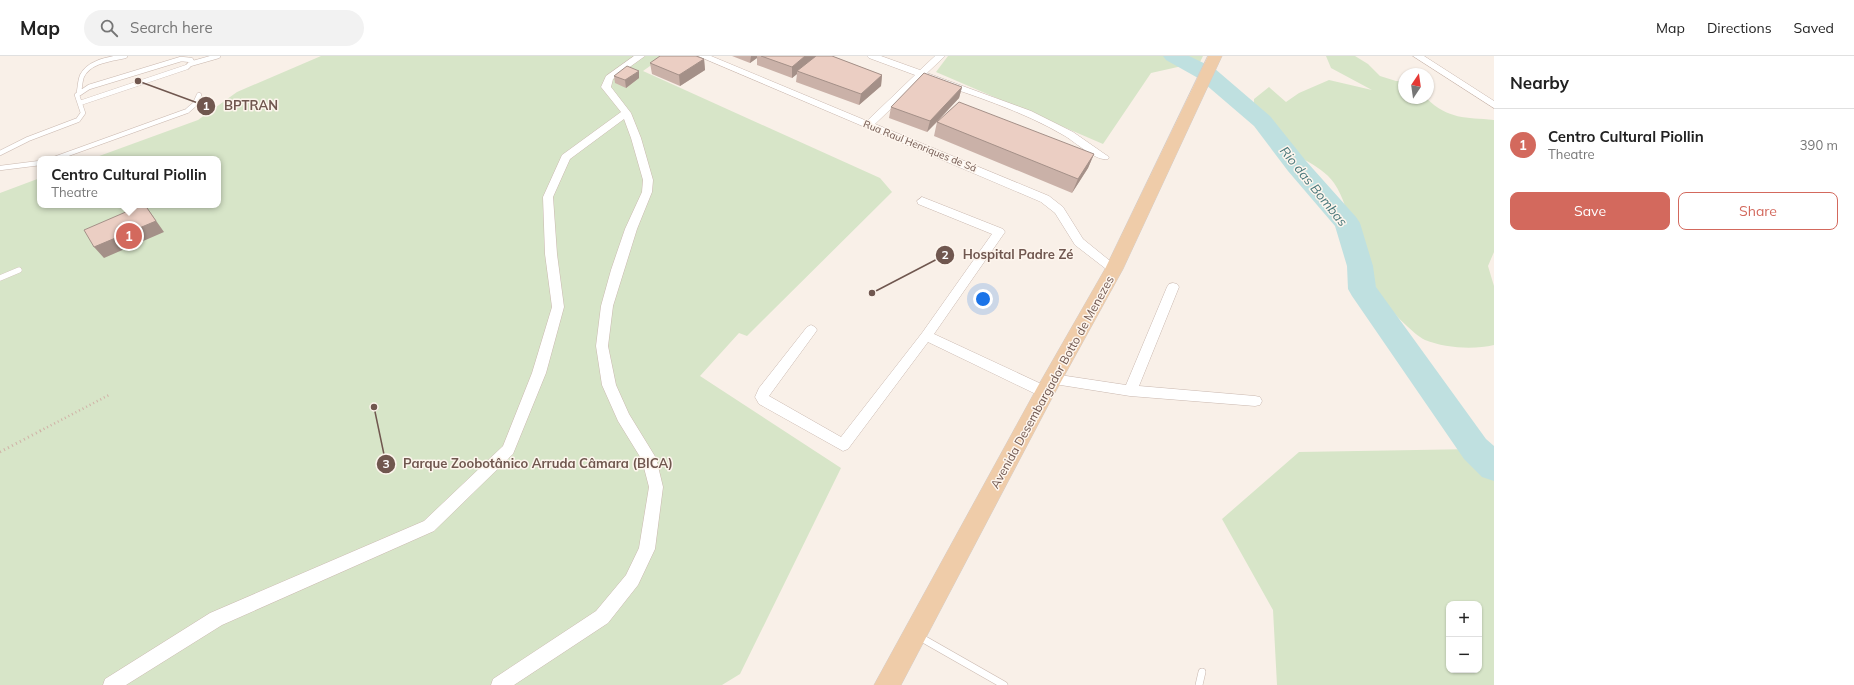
<!DOCTYPE html>
<html lang="en">
<head>
<meta charset="utf-8">
<style>
	:root { --surface:#fff; --page:#f2f2f2; --text:#222; --muted:#767676; --line:#e0e0e0; --accent:#d3695d }
	body { margin:0; font-family:Mulish,sans-serif; background:var(--page); color:var(--text) }
	.controls { position:absolute; right:12px; bottom:12px; display:grid; overflow:hidden; border-radius:8px; box-shadow:0 1px 3px #0004 }
	.controls button { width:36px; height:36px; display:grid; place-items:center; padding:0; border:0; border-bottom:1px solid var(--line); background:var(--surface); color:var(--text); font:20px sans-serif }
	.compass { position:absolute; left:1398px; top:12px; width:36px; height:36px; border-radius:50%; background:var(--surface); box-shadow:0 1px 3px #0004; rotate:13deg }
	.you { position:absolute; left:983px; top:243px; width:14px; height:14px; margin:-10px; border:3px solid #fff; border-radius:50%; background:#1a73e8; box-shadow:0 0 0 6px #1a73e833 }
	.badge { display:grid; place-items:center; width:26px; height:26px; border-radius:50%; background:var(--accent); color:#fff; font-size:13px; font-weight:700 }
	.pin { position:absolute; translate:-50% -50%; border:2px solid #fff; box-shadow:0 1px 4px #0006 }
	.popup { position:absolute; left:37px; top:100px; width:184px; height:52px; box-sizing:border-box; display:grid; place-content:center; border-radius:8px; background:var(--surface); filter:drop-shadow(0 1px 3px #0005); font-size:13px; white-space:nowrap; color:var(--muted) }
	.popup b { font-size:15px; color:var(--text) }
	.popup::after { content:''; position:absolute; left:50%; top:100%; margin-left:-8px; border:8px solid transparent; border-top-color:var(--surface) }
	.list { margin:0; padding:0; list-style:none }
	h2 { display:flex; justify-content:space-between; align-items:center; height:52px; margin:0; padding:0 16px; font-size:17px }
	h2 small { font-size:13px; font-weight:400; color:var(--muted) }
	.list li { display:grid; grid-template-columns:26px 1fr auto; gap:12px; align-items:center; box-sizing:border-box; height:72px; padding:0 16px; border-top:1px solid var(--line) }
	.list b { display:block; font-size:15px; white-space:nowrap }
	.list p { margin:0; font-size:13px; white-space:nowrap; color:var(--muted) }
	.list em { font-size:13px; font-style:normal; color:var(--muted) }
	.actions { display:flex; gap:8px; padding:12px 16px }
	.actions a { flex:1; padding:9px 0; border:1px solid var(--accent); border-radius:8px; text-align:center; font-size:14px; color:var(--accent) }
	.actions .main { background:var(--accent); color:#fff }
	.icon { flex:none; width:22px; height:22px; fill:none; stroke:currentColor; stroke-width:2; stroke-linecap:round; stroke-linejoin:round }
	.map { position:relative; flex:none; width:1494px; height:629px; overflow:hidden }
	header { display:flex; align-items:center; gap:24px; box-sizing:border-box; height:56px; padding:0 20px; background:var(--surface); border-bottom:1px solid var(--line) }
	header strong { font-size:19px }
	nav { display:flex; gap:22px; margin-inline-start:auto; font-size:14px }
	.search { width:280px; height:36px; background:var(--page); display:flex; align-items:center; gap:10px; box-sizing:border-box; padding:0 14px; border-radius:22px; color:var(--muted); font-size:15px }
	main { display:flex }
	aside { flex:1; background:var(--surface) }
	.map>svg:first-child { display:block }
</style>
</head>
<body>
<header>
<strong>Map</strong>
<div class="search"><svg class="icon" aria-label="search" viewBox="0 0 24 24"><circle cx="10" cy="10" r="6"/><path d="M15 15l6 6"/></svg>Search here</div>
<nav><a>Map</a><a>Directions</a><a>Saved</a></nav>
</header>
<main>
<div class="map">
<svg width="1494" height="629" viewBox="0 0 1494 629">
	<rect width="100%" height="100%" fill="#f9f0e8"/>
	<!-- green -->
	<path fill="#d7e5c8" fill-rule="evenodd" d="M321,0h343l-21,15 237,107 12,14 -145,144 -8,-3 -39,43 141,92 -101,206 -18,11h-722v-492l40,-15v27h178v-46h-127l107,-39 39,-28z
		M948,0h255l-3,6 -49,11 -48,71 -167,-72z
		M1326,0h29l13,8 12,12 16,5h8v17h22c23,22 39,19 68,22v132l-6,14 6,20v59c-21,5 -49,3 -69,-5 -11,-5 -39,-34 -45,-44 -5,-9 -8,-20 -11,-29 -4,-13 -9,-24 -15,-36 -7,-16 -10,-34 -20,-48 -19,-27 -65,-31 -78,-60 -4,-8 -2,-17 -2,-24l15,-12 17,15 13,-9 30,-13 43,10 -41,-22z
		M1475,393l19,6v230h-217l-4,-75 -51,-91 77,-67zM1449,548h30v66h-30z"/>
	<g fill="none" stroke-linecap="round" stroke-linejoin="round">
		<!-- river -->
		<path fill="#bfe0e0" fill-rule="evenodd" d="M1163,0h26l25,12 56,48 36,45 50,56 4,6 13,43 3,21 110,152 8,7v35l-12,-4 -18,-18 -112,-163 -4,-7 -1,-23 -12,-40 -47,-55 -34,-45 -56,-48 -32,-18z"/>
		<defs>
			<path id="lane-far2" d="M190,8l28,-8
				M79,36c1,-5 1,-11 3,-16 7,-15 29,-17 43,-20
				M0,97l28,-14 50,-19 5,-7 -6,-18 12,-8 92,-28 10,1 1,2 -5,5 -107,36
				M54,103l133,-48 8,-7 4,-9
				M0,112l40,-5"/>
			<path id="lane-far1" d="M0,222l19,-8"/>
			<path id="lane" d="M918,580l86,49
				M1199,629l3,-13"/>
			<path id="street" d="M634,0h11l-32,23 -2,8 20,26 10,25 12,42 -1,12 -15,37 -24,77 -5,40 8,39 13,29 27,44 7,29 -8,62 -17,36 -30,38 -94,62h-23l2,-6 103,-68 30,-36 13,-27 10,-61 -7,-27 -24,-39 -16,-36 -6,-39 5,-40 10,-36 14,-41 17,-37 1,-12 -12,-42 -7,-19 -54,40 -17,38 4,57 7,53 -18,66 -33,81 -79,77 -212,94 -96,60h-23l2,-6 105,-66 214,-92 79,-75 29,-73 20,-66 -7,-53 -2,-57 19,-42 59,-43 -20,-25 5,-11z
				M698,0h13l156,65 48,-46 -46,-17 -2,-2h14l39,14 15,-14h10l-18,17 104,38 42,21 36,25 -1,2c-11,3 -33,-17 -43,-23 -44,-26 -94,-41 -142,-58l-48,46 174,72 14,11 20,32 37,30 -2,3h-8l-35,-27 -20,-32 -14,-11z
				M1413,0h11l70,45v7z
				M922,141l81,32 2,3 -71,102 116,54 2,4 -2,4 -5,1 -5,-1 -112,-54 -80,107 -5,2 -84,-47 -4,-7 4,-9 48,-61 4,-2 4,2 2,3 -2,3 -46,63 72,41 81,-104 70,-99 -74,-30 -1,-3z
				M1173,227l4,1 2,3 -40,99 116,10 5,1 2,4 -2,4 -5,1 -125,-10 -82,-13 -2,-4 2,-4 5,-1 73,11 41,-98 2,-3z"/>
			<path id="primary" d="M1208,0h14l-99,213 -71,129 -151,287h-27l164,-299 67,-117z"/>
		</defs>
		<!-- lane-far2 casing -->
		<use href="#lane-far2" stroke="#cab8af" stroke-width="5.5"/>
		<!-- lane-far1 casing -->
		<use href="#lane-far1" stroke="#cab8af" stroke-width="6"/>
		<!-- lane casing -->
		<use href="#lane" stroke="#cab8af" stroke-width="8"/>
		<!-- street casing -->
		<use href="#street" stroke="#cab8af" stroke-width="1"/>
		<!-- primary casing -->
		<use href="#primary" stroke="#d4cdca" stroke-width="1"/>
		<!-- path-far1 -->
		<path stroke="#d0b1a6" stroke-width="2.5" stroke-dasharray="1 3" stroke-linecap="butt" d="M40,375l69,-36"/>
		<!-- path -->
		<path stroke="#d0b1a6" stroke-width="3" stroke-dasharray="1 3.5" stroke-linecap="butt" d="M0,396l42,-22"/>
		<!-- lane-far2 -->
		<use href="#lane-far2" stroke="#fff" stroke-width="4.5"/>
		<!-- lane-far1 -->
		<use href="#lane-far1" stroke="#fff" stroke-width="5.5"/>
		<!-- lane -->
		<use href="#lane" stroke="#fff" stroke-width="7"/>
		<!-- street -->
		<use href="#street" fill="#fff" fill-rule="evenodd"/>
		<!-- primary -->
		<use href="#primary" fill="#efcca9" fill-rule="evenodd"/>
	</g>
	<!-- wall -->
	<path fill="#cab1a8" d="M732,0h100l50,19 -1,11 -22,19 -63,-23 1,-8 -5,4 -35,-13v-7l-7,5z
		M704,3l1,11 -25,16 -28,-12 -2,-11z
		M614,20l25,2 -13,10 -11,-5z
		M962,31l-3,11 -21,23 156,33 -6,14 -16,25 -138,-57 3,-14 -10,10 -38,-14 2,-11z"/>
	<!-- shaded-wall -->
	<path fill="#a49088" d="M751,0h6v2l-7,5z
		M805,0h12l-20,15v3l-5,4v-11z
		M704,3l1,11 -25,16 -1,-11z
		M639,15v7l-13,10 -1,-8z
		M882,19l-1,11 -22,19 2,-11z
		M962,31l-3,11 -32,34 3,-11z
		M1094,98l-6,14 -16,25 6,-14z
		M145,149l19,27 -60,26 -10,-11z"/>
	<!-- building -->
	<path fill="#ebcec3" stroke="#a49088" d="M660,0h36l8,3 -25,16 -29,-12z
		M761,0h44l-13,11z
		M816,0h16l50,19 -21,19 -64,-23z
		M627,10l12,5 -14,9 -11,-4z
		M924,17l38,14 -32,34 -39,-14z
		M959,46l135,52 -16,25 -141,-57z
		M142,149h3l11,16 -62,26 -10,-17z"/>
	<g text-anchor="middle" dominant-baseline="central" stroke-width="3" stroke-linejoin="round" paint-order="stroke">
		<!-- far-street labels -->
		<g font-size="10" fill="#70574f" stroke="#fdf5ed">
			<text transform="translate(920 90) rotate(22)">Rua Raul Henriques de Sá</text>
		</g>
		<!-- street labels -->
		<g font-size="12" fill="#70574f" stroke="#fdf5ed">
			<text transform="translate(1052 326) rotate(-61)">Avenida Desembargador Botto de Menezes</text>
		</g>
		<!-- water labels -->
		<g font-size="13" font-style="italic" fill="#48777a" stroke="#fdf5ed">
			<text transform="translate(1314 130) rotate(51)">Rio das Bombas</text>
		</g>
	</g>
	<!-- callouts -->
	<path fill="none" stroke="#70574f" stroke-width="1.5" d="M138 25L206 50M872 237L945 199M374 351L386 408"/>
	<g fill="#70574f" stroke="#fdf5ed" stroke-width="1.5">
		<circle cx="138" cy="25" r="4"/>
		<circle cx="872" cy="237" r="4"/>
		<circle cx="374" cy="351" r="4"/>
		<circle cx="206" cy="50" r="10"/>
		<circle cx="945" cy="199" r="10"/>
		<circle cx="386" cy="408" r="10"/>
	</g>
	<g font-size="12" text-anchor="middle" font-weight="bold" fill="#fff">
		<text x="206" y="54">1</text>
		<text x="945" y="203">2</text>
		<text x="386" y="412">3</text>
	</g>
	<g font-size="13" text-anchor="middle" font-weight="bold" fill="#70574f" stroke="#fdf5ed" stroke-width="3" stroke-linejoin="round" paint-order="stroke">
		<text x="251" y="54">BPTRAN</text>
		<text x="1018" y="203">Hospital Padre Zé</text>
		<text x="538" y="412">Parque Zoobotânico Arruda Câmara (BICA)</text>
	</g>
</svg>
<div class="controls">
<button>+</button>
<button>−</button>
</div>
<svg class="compass" viewBox="-18 -18 36 36"><path d="M0-13l5 13h-10z" fill="#e53935"/><path d="M0 13l5-13h-10z" fill="#767676"/></svg>
<div class="you"></div>
<div class="pin badge" style="left:129px;top:180px">1</div>
<div class="popup"><b>Centro Cultural Piollin</b>Theatre</div>
</div>
<aside>
<h2>Nearby<small></small></h2>
<ul class="list">
<li><span class="badge">1</span><div><b>Centro Cultural Piollin</b><p>Theatre</p></div><em>390 m</em></li>
</ul>
<div class="actions"><a class="main">Save</a><a>Share</a></div>
</aside>
</main>
</body>
</html>
